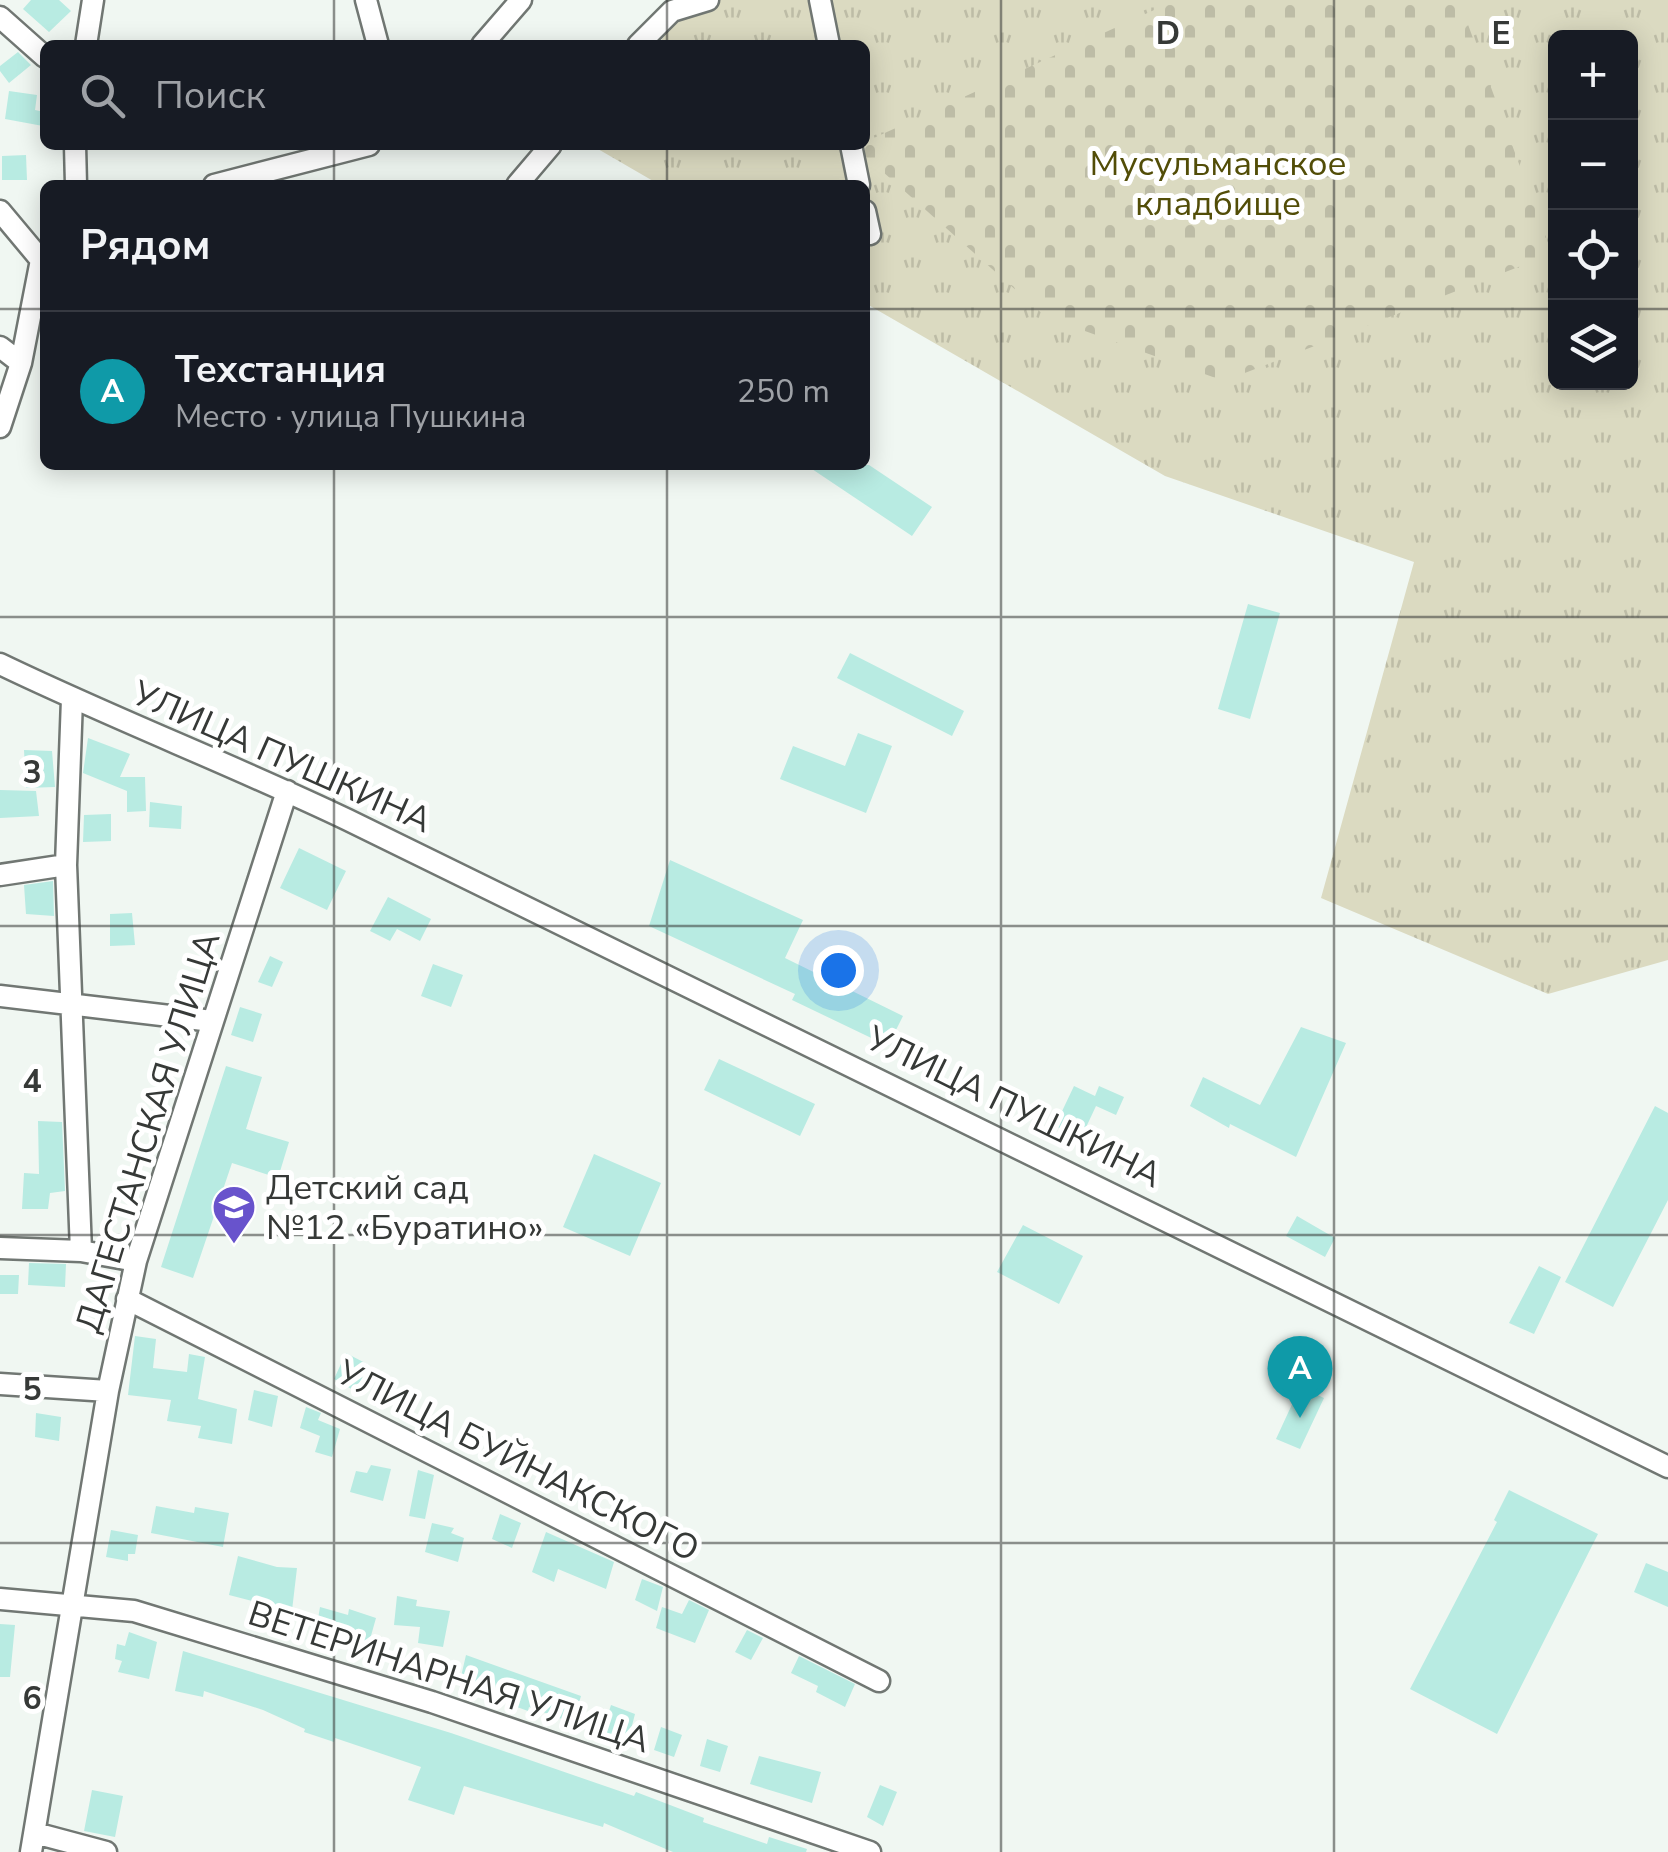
<!DOCTYPE html>
<html lang="ru">
<head>
<meta charset="utf-8">
<style>
	:root { --surface:#171b24; --page:#242831; --text:#f1f3f6; --muted:#9ea1a6; --line:#363941; --accent:#ea580c }
	body { margin:0; font-family:"Nunito Sans",sans-serif; background:var(--page); color:var(--text) }
	.controls { position:absolute; right:30px; top:30px; display:grid; overflow:hidden; border-radius:15px; box-shadow:0 5px 25px #0003 }
	.controls button { width:90px; height:90px; display:grid; place-items:center; padding:0; border:0; border-bottom:2px solid var(--line); background:var(--surface); color:var(--text); font:50px sans-serif }
	.you { position:absolute; left:838px; top:970px; width:35px; height:35px; margin:-25px; border:8px solid #fff; border-radius:50%; background:#1a73e8; box-shadow:0 0 0 15px #1a73e833 }
	.badge { display:grid; place-items:center; width:65px; height:65px; border-radius:50%; background:var(--accent); color:#fff; font-size:32px; font-weight:700 }
	.pin { position:absolute; translate:-50% -82px; filter:drop-shadow(0 2px 5px #0008) }
	.pin::after { content:''; position:absolute; top:52px; width:35px; height:30px; background:inherit; clip-path:polygon(0 0,100% 0,50% 100%) }
	.list { margin:0; padding:0; list-style:none }
	h2 { display:flex; justify-content:space-between; align-items:center; height:130px; margin:0; padding:0 40px; font-size:42px }
	h2 small { font-size:32px; font-weight:400; color:var(--muted) }
	.list li { display:grid; grid-template-columns:65px 1fr auto; gap:30px; align-items:center; box-sizing:border-box; height:160px; padding:0 40px; border-top:2px solid var(--line) }
	.list b { display:block; font-size:38px; white-space:nowrap }
	.list p { margin:0; font-size:32px; white-space:nowrap; color:var(--muted) }
	.list em { font-size:32px; font-style:normal; color:var(--muted) }
	.icon { flex:none; width:55px; height:55px; fill:none; stroke:currentColor; stroke-width:2; stroke-linecap:round; stroke-linejoin:round }
	.map { position:relative; flex:none; width:1668px; height:1852px; overflow:hidden }
	.search { position:absolute; background:var(--surface); box-shadow:0 5px 25px #0003; left:40px; top:40px; width:830px; height:110px; display:flex; align-items:center; gap:25px; box-sizing:border-box; padding:0 35px; border-radius:15px; color:var(--muted); font-size:38px }
	.panel { position:absolute; background:var(--surface); box-shadow:0 5px 25px #0003; left:40px; top:180px; width:830px; height:290px; border-radius:15px }
	.map>svg:first-child { display:block }
</style>
</head>
<body>
<div class="map">
<svg width="1668" height="1852" viewBox="0 0 1668 1852">
	<defs>
		<pattern id="grass-tufts" width="24" height="20" patternUnits="userSpaceOnUse" patternTransform="scale(2.5)"><rect width="24" height="20" fill="#dbdac1"/><path d="M3 7l-1-3M5 7V3M7 7l1-3M15 17l-1-3M17 17v-4M19 17l1-3" fill="none" stroke="#bdbca6"/></pattern>
		<pattern id="cemetery-stones" width="16" height="16" patternUnits="userSpaceOnUse" patternTransform="scale(2.5)"><rect width="16" height="16" fill="#dbdac1"/><path d="M2 7V4a2 2 0 0 1 4 0v3zM10 15v-3a2 2 0 0 1 4 0v3z" fill="#bdbca6"/></pattern>
	</defs>
	<rect width="100%" height="100%" fill="#f0f7f2"/>
	<!-- grass -->
	<path fill="url(#grass-tufts)" fill-rule="evenodd" d="M689,0h979v960l-120,34 -227,-96 93,-336 -249,-86 -300,-173v-118h-205l-69,-40h274v-100h-207zM1556,38h74v344h-74z"/>
	<!-- cemetery -->
	<path fill="url(#cemetery-stones)" d="M1176,0h283l93,254 -328,127 -178,-64 -191,-170 10,-2v-3z"/>
	<!-- building -->
	<path fill="#b8ebe2" d="M31,0h28l12,11 -22,21 -26,-23z
		M18,52l13,13 -22,18 -9,-12v-5z
		M9,91l28,4 -2,15 9,2 -1,14 -38,-7z
		M26,155l1,25h-25v-24z
		M806,465h63l63,42 -20,29z
		M1248,604l32,9 -30,106 -32,-10z
		M850,653l114,58 -12,25 -115,-58z
		M858,733l34,13 -26,67 -86,-34 13,-33 52,20z
		M88,738l42,16 -10,23h25l1,34 -19,1v-21l-44,-18z
		M24,750l28,1 3,36 -29,1z
		M0,790l36,1 3,25 -39,2z
		M150,802l32,4 -1,23 -32,-2z
		M111,814v27l-28,1 1,-27z
		M299,848l47,23 -19,39 -47,-22z
		M670,860l133,60 -18,38 118,58 -15,30 -96,-46 3,-6 -146,-68z
		M53,881l1,35 -28,-2 -2,-29z
		M388,897l43,22 -11,22 -23,-12 -7,12 -20,-10z
		M132,913l3,32 -25,1v-32z
		M270,956l13,6 -11,25 -14,-5z
		M433,964l30,11 -12,32 -30,-11z
		M240,1007l22,7 -9,28 -22,-7z
		M1301,1027l45,16 -50,114 -66,-33 -1,4 -39,-22 13,-29 57,28z
		M719,1059l96,45 -15,32 -96,-46z
		M226,1066l36,11 -16,52 43,13 -11,36 -46,-15 -39,115 -32,-11z
		M1074,1086l21,10 4,-10 25,11 -8,18 -20,-9 -15,32 -26,-12z
		M1655,1106l13,7v87l-55,107 -48,-25z
		M38,1121l24,1 3,69 -15,2 -2,16h-26l2,-36 15,1z
		M594,1154l67,29 -31,73 -67,-29z
		M1297,1216l38,22 -10,19 -39,-21z
		M1023,1225l60,31 -24,48 -62,-32z
		M29,1263l37,1 -1,23 -37,-2z
		M1539,1266l22,11 -27,57 -25,-11z
		M0,1275h19l-1,19h-18z
		M135,1336l21,3 -3,29 34,4 2,-18 16,3 -7,42 39,10 -5,35 -34,-6 3,-12 -34,-5 4,-21 -43,-5z
		M346,1353l23,12 -14,26 -21,-12z
		M1300,1387l24,11 -24,51 -24,-10z
		M254,1390l24,6 -6,31 -24,-7z
		M306,1407l15,6 -3,7 22,9 -8,28 -17,-5 5,-16 -20,-8z
		M36,1413l25,4 -2,24 -24,-4z
		M371,1465l20,4 -8,32 -33,-9 6,-21 11,2z
		M418,1470l16,5 -9,44 -16,-3z
		M1509,1490l89,44 -101,200 -87,-45 87,-167 -3,-2z
		M156,1506l38,7 1,-6 34,6 -6,34 -72,-14z
		M500,1514l21,9 -9,25 -20,-9z
		M432,1523l22,5 -3,5 13,5 -6,24 -33,-10z
		M111,1530l27,5 -3,19h-7v7l-22,-4z
		M546,1532l68,30 -8,27 -48,-20 -4,13 -22,-10z
		M238,1556l39,11 20,1 -6,51 -21,-2 2,-11 -43,-11z
		M1646,1563l22,9v35l-34,-15z
		M642,1579l21,8 -6,24 -22,-11z
		M397,1596l20,4 -1,6 34,5 -7,36 -25,-4 2,-16 -26,-2z
		M689,1600l20,10 -14,33 -39,-15 6,-21 20,7z
		M320,1607l28,8 1,-6 27,9 -9,32 -27,-7 2,-8 -26,-4z
		M0,1624l15,1 -5,52h-10z
		M747,1630l16,8 -12,22 -16,-8z
		M129,1632l28,10 -8,37 -31,-7 4,-11 -7,-2 2,-15 8,2z
		M183,1651l268,82 183,63 2,-4 68,26 -1,4 64,22 2,-7 38,12 -1,3h-133l-69,-29 -1,4 -139,-41 -10,29 -46,-15 13,-33 -86,-29 -1,4 -30,-10 1,-3 -42,-19 -59,-19 -1,6 -28,-6z
		M466,1655l115,41 -8,27 -44,-16 -1,4 -22,-8 1,-5 -48,-13z
		M799,1656l56,28 -10,23 -29,-15 2,-6 -27,-13z
		M611,1705l24,9 -7,27 -26,-8z
		M661,1727l21,8 -8,22 -20,-7z
		M707,1739l21,7 -8,26 -20,-6z
		M759,1756l62,16 -9,31 -62,-19z
		M880,1785l17,7 -14,34 -16,-9z
		M92,1790l31,6 -8,41 -31,-6z"/>
	<g fill="none" stroke-linecap="round" stroke-linejoin="round">
		<defs>
			<path id="minor" d="M366,0l12,45
				M820,0l9,45
				M0,17l45,40
				M86,45l7,-45
				M482,45l39,-45
				M638,45l34,-34 36,-11
				M75,145l1,40
				M851,145l8,40
				M214,185l155,-40
				M517,185l34,-40
				M0,211l41,49
				M865,211l5,23
				M0,347l21,16
				M0,427l21,-64 20,-103 4,-6
				M0,664c114,55 233,101 348,156 442,212 881,430 1320,647
				M72,699l-6,166 15,386
				M0,875l66,-10
				M0,996l212,25
				M0,1248l81,3 55,10
				M127,1299l752,382
				M0,1384l108,7
				M0,1599l134,12 298,91 438,150
				M35,1833l71,19
				M31,1852l77,-461 28,-130 151,-470"/>
		</defs>
		<!-- minor casing -->
		<use href="#minor" stroke="#717773" stroke-width="25"/>
		<!-- minor -->
		<use href="#minor" stroke="#fff" stroke-width="20"/>
	</g>
	<!-- grid -->
	<path fill="none" stroke="#363937" stroke-width="2.5" stroke-opacity="0.55" d="M334,0v45M667,0v45M1001,0v1852M1334,0v1852M334,145v40M667,145v40M0,309h45M865,309h691M1630,309h38M334,465v1387M667,465v1387M0,617h1668M0,926h1668M0,1235h1668M0,1543h1668"/>
	<!-- icons -->
	<defs>
		<symbol id="school-pin" viewBox="-11 -11 22 30"><path d="M0 17L-7.5 6A9.5 9.5 0 1 1 7.5 6Z" fill="#6853cc" stroke="#fff"/><path d="M0-5L7-2L0 1L-7-2ZM-4 1L0 2.5L4 1V4Q0 6-4 4Z" fill="#fff"/></symbol>
	</defs>
	<g fill-rule="evenodd">
		<use href="#school-pin" x="209" y="1182" width="50" height="68"/>
	</g>
	<g text-anchor="middle" dominant-baseline="central" stroke-width="10" stroke-linejoin="round" paint-order="stroke">
		<!-- park labels -->
		<g font-size="35" fill="#524d07" stroke="#fff">
			<text x="1218" y="163">Мусульманское<tspan x="1218" dy="40">кладбище</tspan></text>
		</g>
		<!-- street labels -->
		<g font-size="35" fill="#363937" stroke="#fff">
			<text transform="translate(282 757) rotate(24)">УЛИЦА ПУШКИНА</text>
			<text transform="translate(1014 1107) rotate(26)">УЛИЦА ПУШКИНА</text>
			<text transform="translate(148 1132) rotate(-73)">ДАГЕСТАНСКАЯ УЛИЦА</text>
			<text transform="translate(518 1461) rotate(27)">УЛИЦА БУЙНАКСКОГО</text>
			<text transform="translate(449 1677) rotate(18)">ВЕТЕРИНАРНАЯ УЛИЦА</text>
		</g>
		<!-- poi labels -->
		<g font-size="35" fill="#363937" stroke="#fff" text-anchor="start">
			<text x="266" y="1187">Детский сад<tspan x="266" dy="40">№12 «Буратино»</tspan></text>
		</g>
	</g>
	<g font-size="32" text-anchor="middle" font-weight="bold" fill="#363937" stroke="#fff" stroke-width="10" stroke-linejoin="round" paint-order="stroke">
		<text x="1168" y="44">D</text>
		<text x="1501" y="44">E</text>
		<text x="32" y="783">3</text>
		<text x="32" y="1092">4</text>
		<text x="32" y="1400">5</text>
		<text x="32" y="1709">6</text>
	</g>
</svg>
<div class="controls">
<button>+</button>
<button>−</button>
<button><svg class="icon" aria-label="locate" viewBox="0 0 24 24"><circle cx="12" cy="12" r="6"/><path d="M12 2v4M12 18v4M2 12h4M18 12h4"/></svg></button>
<button><svg class="icon" aria-label="layers" viewBox="0 0 24 24"><path d="M12 4l9 5-9 5-9-5zM3 14l9 5 9-5"/></svg></button>
</div>
<div class="you"></div>
<div class="pin badge" style="left:1300px;top:1418px;background:#0f9aa8">A</div>
<div class="search"><svg class="icon" aria-label="search" viewBox="0 0 24 24"><circle cx="10" cy="10" r="6"/><path d="M15 15l6 6"/></svg>Поиск</div>
<section class="panel">
<h2>Рядом<small></small></h2>
<ul class="list">
<li><span class="badge" style="background:#0f9aa8">A</span><div><b>Техстанция</b><p>Место · улица Пушкина</p></div><em>250 m</em></li>
</ul>
</section>
</div>
</body>
</html>
